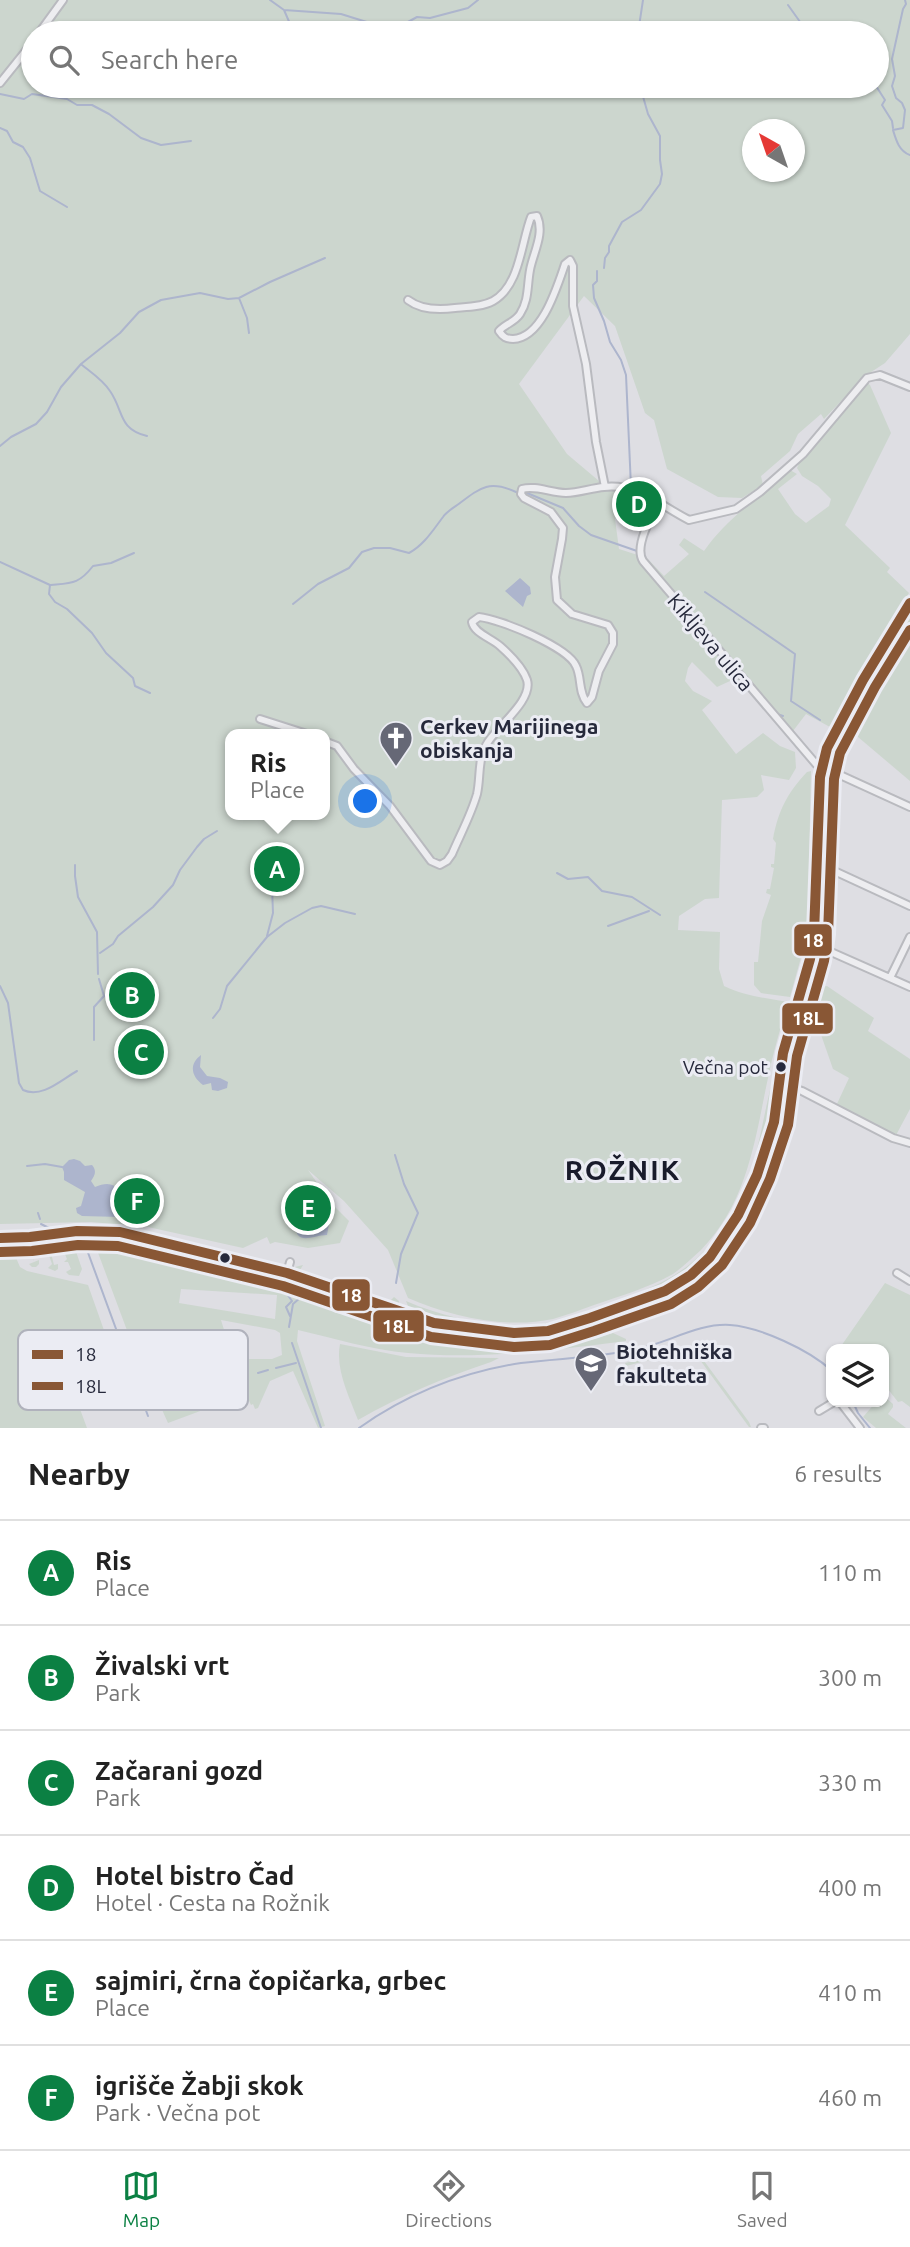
<!DOCTYPE html>
<html lang="en">
<head>
<meta charset="utf-8">
<style>
	:root { --surface:#fff; --page:#f6f6f6; --text:#222; --muted:#767676; --line:#e0e0e0; --accent:#0b8043 }
	body { margin:0; font-family:Ubuntu,sans-serif; background:var(--page); color:var(--text) }
	.controls { position:absolute; right:21px; bottom:21px; display:grid; overflow:hidden; border-radius:14px; box-shadow:0 2px 5px #0004 }
	.controls button { width:63px; height:63px; display:grid; place-items:center; padding:0; border:0; border-bottom:2px solid var(--line); background:var(--surface); color:var(--text); font:35px sans-serif }
	.compass { position:absolute; left:742px; top:119px; width:63px; height:63px; border-radius:50%; background:var(--surface); box-shadow:0 2px 5px #0004; rotate:320deg }
	.you { position:absolute; left:366px; top:802px; width:24px; height:24px; margin:-18px; border:5px solid #fff; border-radius:50%; background:#1a73e8; box-shadow:0 0 0 10px #1a73e833 }
	.badge { display:grid; place-items:center; width:46px; height:46px; border-radius:50%; background:var(--accent); color:#fff; font-size:23px; font-weight:700 }
	.pin { position:absolute; translate:-50% -50%; border:4px solid #fff; box-shadow:0 2px 7px #0006 }
	.popup { position:absolute; left:225px; top:729px; width:105px; height:91px; box-sizing:border-box; display:grid; place-content:center; border-radius:14px; background:var(--surface); filter:drop-shadow(0 2px 5px #0005); font-size:23px; white-space:nowrap; color:var(--muted) }
	.popup b { font-size:26px; color:var(--text) }
	.popup::after { content:''; position:absolute; left:50%; top:100%; margin-left:-14px; border:14px solid transparent; border-top-color:var(--surface) }
	.list { margin:0; padding:0; list-style:none }
	h2 { display:flex; justify-content:space-between; align-items:center; height:91px; margin:0; padding:0 28px; font-size:30px }
	h2 small { font-size:23px; font-weight:400; color:var(--muted) }
	.list li { display:grid; grid-template-columns:46px 1fr auto; gap:21px; align-items:center; box-sizing:border-box; height:105px; padding:0 28px; border-top:2px solid var(--line) }
	.list b { display:block; font-size:26px; white-space:nowrap }
	.list p { margin:0; font-size:23px; white-space:nowrap; color:var(--muted) }
	.list em { font-size:23px; font-style:normal; color:var(--muted) }
	.icon { flex:none; width:38px; height:38px; fill:none; stroke:currentColor; stroke-width:2; stroke-linecap:round; stroke-linejoin:round }
	.map { position:relative; flex:none; width:910px; height:1428px; overflow:hidden }
	.search { position:absolute; background:var(--surface); box-shadow:0 2px 5px #0004; left:21px; right:21px; top:21px; height:77px; display:flex; align-items:center; gap:18px; box-sizing:border-box; padding:0 24px; border-radius:38px; color:var(--muted); font-size:26px }
	.sheet { height:721px; background:var(--surface) }
	nav { display:flex; justify-content:space-around; align-items:center; box-sizing:border-box; height:98px; border-top:2px solid var(--line); background:var(--surface); font-size:19px; color:var(--muted) }
	nav a { display:grid; justify-items:center; gap:4px }
	nav .on { color:var(--accent) }
	.map>svg:first-child { display:block }
</style>
</head>
<body>
<div class="map">
<svg width="910" height="1428" viewBox="0 0 910 1428">
	<rect width="100%" height="100%" fill="#dedee3"/>
	<!-- green -->
	<path fill="#ccd6ce" fill-rule="evenodd" d="M0,0h910v334l-25,29 -20,13 -41,43 -3,-5 -23,20 -8,17 -29,25 2,9 -21,13 -24,-1 -51,-28 -13,-49 -9,-7 -30,-87 -31,-30 -65,88 48,70 32,27 6,8 26,2 -16,28 4,30 28,9 17,18 25,-22 -10,-9 5,-7 20,13c23,-33 56,-54 86,-81l7,4 -19,15 17,25 11,9 23,-17 2,-7 -13,-13 -16,-10 -5,-8 4,-9 12,-11 53,-66 4,3 21,48 -46,92 45,43 -3,4 22,21 -24,38 -55,96 -24,-13 -13,17 -50,-56 -26,12 -25,-25 -4,6 -3,13 8,10 19,10 -10,9 34,44 27,-21 17,13 15,6 1,16 -7,12 -28,-5 3,15 -7,7 -35,3 -3,98 -14,1 -26,17 -1,14 42,2 -1,37 5,17c21,10 42,12 64,16 -6,21 -12,41 -17,62 -15,66 -20,135 -70,186 -9,8 -18,17 -28,24 -25,14 -53,22 -79,31 -14,5 -27,10 -41,14 -46,10 -102,-2 -145,-21l-20,-48 -44,-49 -36,-31 24,34 17,17 -9,22 -32,5 -33,-6 -5,2 -3,-7 -24,11 -95,-21 -57,-5 -91,2zM33,33h844v53h-844zM752,130h42v42h-42zM230,734h94v81h-94z
		M910,616v165l-65,-55z
		M811,771l-3,142 -6,41 -12,43 -29,-4 -7,-8v-23h4l4,-41 9,-26 -5,-2 1,-4h3l4,-21 -3,-1v-3h3l2,-21 -3,-4c5,-28 15,-47 34,-67z
		M827,986l47,32 -6,13 42,28v50l-15,28 -59,-31 13,-28 -16,-9 -14,-40 -21,-5 7,-23 8,-12z
		M772,1082l1,10 2,2c-5,42 -21,79 -39,118l-1,-3c22,-40 26,-84 37,-127z
		M734,1215l-15,26 -23,25 -31,21 -109,39 -36,4 -77,-9 -33,-10 -4,-10c44,19 98,30 146,21 21,-4 41,-13 61,-20 53,-18 88,-36 118,-86z
		M732,1231c-2,40 -36,78 -74,81l-9,-10 28,-14z
		M60,1236h8l4,4 10,29 -3,7 -10,-1 -3,-3 5,-3 -3,-7h-4l3,-3 -7,-17 -11,3 -1,5 4,7 2,8 4,-1v5l-3,2 -7,-3 4,-4 -6,-17 -4,1 -2,-3 -10,4 4,13 5,-2v4l-3,3h-4l-3,-3 5,-2 -6,-15 -14,6 6,14 7,4 61,14 23,65 -3,4 -12,4 -6,7 -21,6 -2,3 20,54h-87v-186h18z
		M105,1236l30,5 160,40 32,16 25,4 1,-2 143,36 98,-15 3,10 -8,3 2,7 22,-7 13,6v2c-72,9 -146,19 -218,12 -36,-3 -75,-15 -110,-23l-1,11 28,85 -7,2 -25,-57 -23,10 -12,27 -3,1 -2,-5 -2,1 -5,-11 -78,29 -31,-69 -2,-22 -7,1 -34,-91zM181,1289l96,6 -2,24 -96,-16zM221,1320l54,10 5,3 2,22 -10,4h-39z
		M303,1265l-3,5 90,31 4,-4 5,4v3l-3,2 -97,-32 -4,-7z
		M885,1283l25,12v112l-8,-6 -4,1 -14,-18v-35h-45z
		M340,1344l66,13 93,1 -8,4c-47,16 -90,33 -133,58 -9,-24 -23,-51 -18,-76z
		M693,1346l56,76 2,5h-2l-57,-78 -66,17 -1,-3z
		M884,1396l9,8v3l-5,7 18,14h-30l-13,-11 13,-15h8z"/>
	<!-- water -->
	<path fill="#adb5cd" d="M520,578l10,9 1,7 -4,2 -4,11 -18,-16z
		M201,1055l-1,12 7,9 13,2 8,4 -1,6 -9,3 -6,-1 -1,-7 -8,2c-11,-8 -15,-20 -2,-30z
		M74,1159l6,2 5,5 7,-1c5,6 3,10 -1,16l4,6c24,-11 31,10 25,30l-38,-1 -5,-3 -1,-5 5,-2 4,-14 -21,-12v-8l-2,-5 7,-7z
		M311,1214l18,10 -2,11c-15,0 -32,13 -32,-13z"/>
	<g fill="none" stroke-linecap="round" stroke-linejoin="round">
		<!-- stream -->
		<path stroke="#adb5cd" stroke-width="2" d="M270,0l14,10 10,23
			M905,0l1,4 -3,5 -11,50 3,17 -3,10 4,12 6,5 3,7 -2,18 -10,2c3,10 6,21 17,25
			M788,5l20,28
			M284,10l57,4 45,14 -1,5
			M386,28h11l20,-11 13,1 38,-10 10,-8
			M397,28l6,5
			M638,33l5,-33
			M338,86l2,3
			M394,86l10,7
			M876,86l9,14 -3,5 10,16 1,7
			M0,94l24,5 8,-5 35,5 10,6h15l17,9 32,24 20,7 30,-4
			M0,128l7,3 6,11 10,5 7,11 10,33 27,16
			M604,268l1,-10 4,-6v-6l13,-24 19,-12 19,-26 2,-10 -2,-14v-24l-12,-22 -8,-28
			M597,271v10l-4,4 1,13 10,23 6,21 11,18 5,15 5,112
			M239,298l8,20 2,15
			M82,365c10,8 21,15 28,26 14,20 8,38 37,45
			M0,446l11,-9 25,-13 11,-12 14,-25 20,-23 39,-31 19,-21 22,-12 39,-7 28,6 11,-1 31,-16 55,-24
			M527,493l36,15 16,18 12,9 46,16
			M0,562l50,23 -1,9 6,8 12,7 25,24 14,20 27,25 2,8 15,7
			M665,582l112,132 6,2
			M51,585c21,-2 28,-1 42,-19l18,-3 23,-10
			M705,592l90,62 -4,47 29,19
			M293,604l25,-20 31,-16 13,-16 12,-4h16l19,5c15,-8 24,-23 34,-36 4,-6 12,-10 17,-14 21,-16 30,-23 56,-11
			M75,865v11l3,21 19,35 1,42
			M557,873l11,6 20,-2 14,14 30,6 28,18
			M608,926l41,-15
			M267,936l6,-23 -1,-25 18,-37
			M100,953l13,-9 5,-8 35,-29 20,-22 7,-15 17,-23 7,-8 13,-8
			M0,986l8,17 11,80 4,7c19,9 39,-11 54,-19
			M213,1018l7,-9 7,-23 40,-49 18,-14 27,-15 9,-2 34,8
			M94,1040v-33l10,-11 -5,-17
			M395,1155l9,29 14,29 -17,41 -5,29
			M27,1166l18,-2 17,3
			M38,1213l2,6
			M41,1224l8,4
			M83,1239l65,177
			M287,1294l5,7 -6,6 4,9
			M387,1315l18,14 20,10 72,4
			M289,1327l4,-23 15,-13 1,-4
			M292,1343l29,85
			M276,1368l20,-5
			M258,1373l10,-3
			M853,1402l5,11 12,15
			M359,1428c48,-34 104,-56 162,-65 38,-5 78,-5 116,-14 31,-6 61,-26 93,-24 30,2 79,25 101,45"/>
		<defs>
			<path id="minor" d="M39,33l24,-33
				M0,83l33,-41
				M408,300c13,10 32,10 47,8 12,-1 27,-1 38,-7 27,-15 28,-58 38,-84l6,-1c8,18 -4,37 -7,54 -3,16 -1,30 -10,44 -5,8 -15,10 -21,17 4,6 7,8 14,8 29,-1 44,-52 52,-75l5,-4 3,6v40l13,58 10,78 9,45
				M659,503c-8,13 -25,44 -16,58l173,203 94,43
				M260,719l47,15
				M324,741l13,5 17,23 36,37 41,55 9,4 7,-4 5,-7c8,-19 19,-39 25,-60 4,-18 0,-35 11,-52 11,-17 45,-42 39,-62 -4,-12 -18,-26 -27,-34 -9,-8 -26,-13 -28,-24l7,-5c21,2 89,30 97,49 6,12 2,26 11,37l5,-6 7,-26 14,-27v-11l-5,-8 -36,-11 -15,-14 -2,-23 7,-38 1,-11 -12,-16 -27,-14 -3,-4 1,-5c14,-4 29,4 44,4 13,0 25,-5 38,-6 34,-4 57,19 85,33l47,-11 24,-17 43,-38 64,-76 13,-3 30,12
				M817,863l93,43
				M813,944l97,43
				M890,978l20,-41
				M779,1083l23,8 91,47 17,5
				M287,1273l3,-11
				M897,1273l13,8
				M840,1402l20,26
				M819,1411l15,-9
				M761,1428h3"/>
		</defs>
		<!-- minor casing -->
		<use href="#minor" stroke="#b9babf" stroke-width="10"/>
		<!-- minor -->
		<use href="#minor" stroke="#ededf0" stroke-width="6"/>
		<!-- secondary -->
		<path stroke="#f2f2f4" stroke-width="9" d="M0,1238l30,-1 47,-6 43,1 167,41 147,50 80,10 34,-2 42,-13 75,-27 26,-16 19,-18 28,-42 19,-40 17,-53 9,-69 27,-94 4,-26 6,-156 7,-29 36,-68 47,-77"/>
		<defs>
			<path id="bus-1" d="M0,1238l30,-1 47,-6 43,1 167,41 147,50 80,10 34,-2 42,-13 75,-27 26,-16 19,-18 28,-42 19,-40 17,-53 9,-69 27,-94 4,-26 6,-156 7,-29 36,-68 47,-77"/>
			<path id="bus-2" d="M0,1252l32,-1 46,-6 40,1 165,40 148,51 83,10 36,-2 44,-14 77,-27 27,-17 24,-22 28,-42 20,-44 18,-54 9,-69 27,-95 4,-27 6,-155 6,-26 35,-66 35,-57"/>
		</defs>
		<!-- bus-1 casing -->
		<use href="#bus-1" stroke="#ebecf3" stroke-width="16"/>
		<!-- bus-2 casing -->
		<use href="#bus-2" stroke="#ebecf3" stroke-width="16"/>
		<!-- bus-1 -->
		<use href="#bus-1" stroke="#895735" stroke-width="10"/>
		<!-- bus-2 -->
		<use href="#bus-2" stroke="#895735" stroke-width="10"/>
	</g>
	<!-- icons -->
	<defs>
		<symbol id="church-pin" viewBox="-11 -11 22 30"><path d="M0 17L-7.5 6A9.5 9.5 0 1 1 7.5 6Z" fill="#666876" stroke="#ebecf3"/><path d="M-1.2-6h2.4v3.5h3.3v2.4h-3.3V6h-2.4V-.1h-3.3v-2.4h3.3Z" fill="#fff"/></symbol>
		<symbol id="university-pin" viewBox="-11 -11 22 30"><path d="M0 17L-7.5 6A9.5 9.5 0 1 1 7.5 6Z" fill="#666876" stroke="#ebecf3"/><path d="M0-5L7-2L0 1L-7-2ZM-4 1L0 2.5L4 1V4Q0 6-4 4Z" fill="#fff"/></symbol>
	</defs>
	<g fill-rule="evenodd">
		<use href="#church-pin" x="377" y="719" width="38" height="52"/>
		<use href="#university-pin" x="572" y="1344" width="38" height="52"/>
	</g>
	<!-- markers -->
	<g fill="#26293b" stroke="#ebecf3" stroke-width="2.5">
		<circle cx="781" cy="1067" r="6"/>
		<circle cx="225" cy="1258" r="6"/>
	</g>
	<g text-anchor="middle" dominant-baseline="central" stroke-width="6" stroke-linejoin="round" paint-order="stroke">
		<!-- bus labels -->
		<g font-size="19" fill="#26293b" stroke="#ebecf3" text-anchor="end">
			<text x="768" y="1067">Večna pot</text>
		</g>
		<!-- street labels -->
		<g font-size="21" fill="#26293b" stroke="#ebecf3">
			<text transform="translate(711 642) rotate(50)">Kikljeva ulica</text>
		</g>
		<!-- poi labels -->
		<g font-size="21" font-weight="bold" fill="#26293b" stroke="#ebecf3" text-anchor="start">
			<text x="420" y="726">Cerkev Marijinega<tspan x="420" dy="24">obiskanja</tspan></text>
			<text x="616" y="1351">Biotehniška<tspan x="616" dy="24">fakulteta</tspan></text>
		</g>
		<!-- district labels -->
		<g font-size="28" font-weight="bold" letter-spacing="2" fill="#191b2b" stroke="#ebecf3">
			<text x="623" y="1169">ROŽNIK</text>
		</g>
	</g>
	<!-- legend -->
	<rect x="18" y="1330" width="230" height="80" rx="10" fill="#ebecf3" stroke="#b0b2bc" stroke-width="2"/>
	<rect x="32" y="1350" width="31" height="9" fill="#895735"/>
	<rect x="32" y="1382" width="31" height="8" fill="#895735"/>
	<g font-size="19" fill="#26293b">
		<text x="75" y="1361">18</text>
		<text x="75" y="1393">18L</text>
	</g>
	<g stroke="#ebecf3" stroke-width="2.5">
		<rect x="793" y="923" width="40" height="34" rx="7" fill="#895735"/>
		<rect x="781" y="1002" width="53" height="33" rx="7" fill="#895735"/>
		<rect x="331" y="1278" width="40" height="34" rx="7" fill="#895735"/>
		<rect x="372" y="1309" width="53" height="34" rx="7" fill="#895735"/>
	</g>
	<g font-size="19" text-anchor="middle" font-weight="bold" fill="#fff">
		<text x="813" y="947">18</text>
		<text x="808" y="1025">18L</text>
		<text x="351" y="1302">18</text>
		<text x="398" y="1333">18L</text>
	</g>
</svg>
<div class="controls">
<button><svg class="icon" aria-label="layers" viewBox="0 0 24 24"><path d="M12 4l9 5-9 5-9-5zM3 14l9 5 9-5"/></svg></button>
</div>
<svg class="compass" viewBox="-18 -18 36 36"><path d="M0-13l5 13h-10z" fill="#e53935"/><path d="M0 13l5-13h-10z" fill="#767676"/></svg>
<div class="you"></div>
<div class="pin badge" style="left:277px;top:869px">A</div>
<div class="popup"><b>Ris</b>Place</div>
<div class="pin badge" style="left:132px;top:995px">B</div>
<div class="pin badge" style="left:141px;top:1052px">C</div>
<div class="pin badge" style="left:639px;top:504px">D</div>
<div class="pin badge" style="left:308px;top:1208px">E</div>
<div class="pin badge" style="left:137px;top:1201px">F</div>
<div class="search"><svg class="icon" aria-label="search" viewBox="0 0 24 24"><circle cx="10" cy="10" r="6"/><path d="M15 15l6 6"/></svg>Search here</div>
</div>
<section class="sheet">
<h2>Nearby<small>6 results</small></h2>
<ul class="list">
<li><span class="badge">A</span><div><b>Ris</b><p>Place</p></div><em>110 m</em></li>
<li><span class="badge">B</span><div><b>Živalski vrt</b><p>Park</p></div><em>300 m</em></li>
<li><span class="badge">C</span><div><b>Začarani gozd</b><p>Park</p></div><em>330 m</em></li>
<li><span class="badge">D</span><div><b>Hotel bistro Čad</b><p>Hotel · Cesta na Rožnik</p></div><em>400 m</em></li>
<li><span class="badge">E</span><div><b>sajmiri, črna čopičarka, grbec</b><p>Place</p></div><em>410 m</em></li>
<li><span class="badge">F</span><div><b>igrišče Žabji skok</b><p>Park · Večna pot</p></div><em>460 m</em></li>
</ul>
</section>
<nav>
<a class="on"><svg class="icon" aria-label="map" viewBox="0 0 24 24"><path d="M3 6l6-2 6 2 6-2v14l-6 2-6-2-6 2zM9 4v14M15 6v14"/></svg>Map</a>
<a><svg class="icon" aria-label="directions" viewBox="0 0 24 24"><path d="M12 3l9 9-9 9-9-9zM9 14v-3h6M13 9l2 2-2 2"/></svg>Directions</a>
<a><svg class="icon" aria-label="saved" viewBox="0 0 24 24"><path d="M7 4h10v16l-5-4-5 4z"/></svg>Saved</a>
</nav>
</body>
</html>
